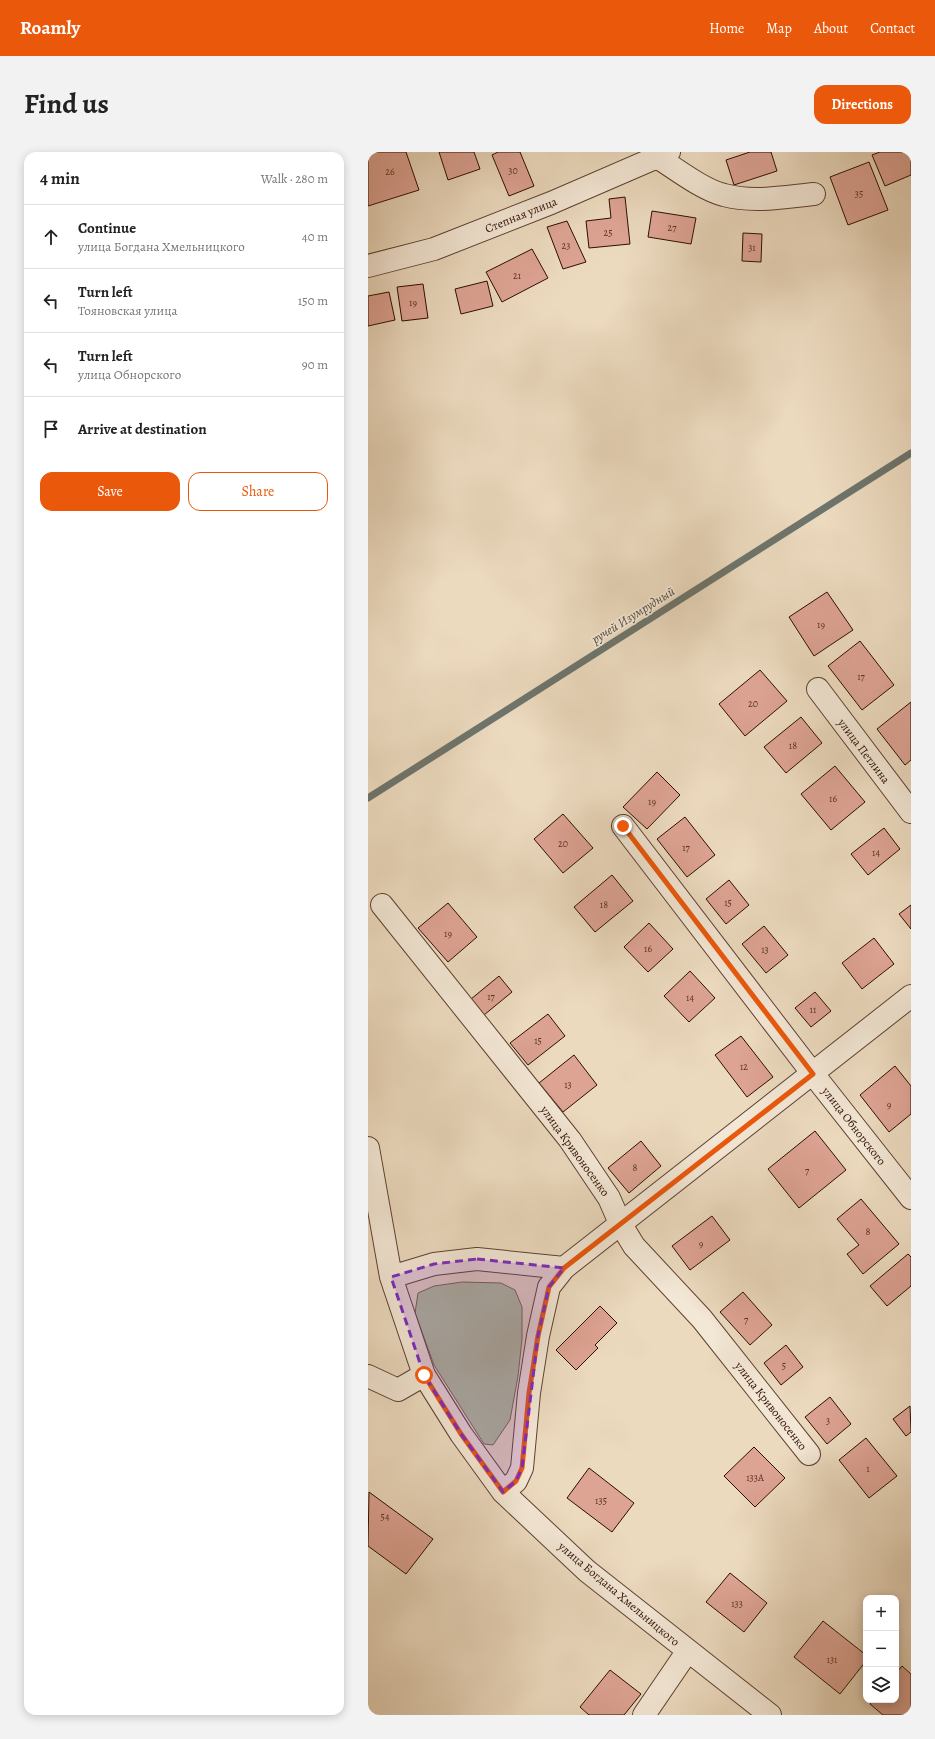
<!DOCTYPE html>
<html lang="en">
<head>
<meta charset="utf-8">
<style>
	:root { --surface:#fff; --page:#f2f2f2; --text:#222; --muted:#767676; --line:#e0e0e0; --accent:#ea580c }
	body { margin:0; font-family:Alegreya,serif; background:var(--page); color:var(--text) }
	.controls { position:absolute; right:12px; bottom:12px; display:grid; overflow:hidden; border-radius:8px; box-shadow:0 2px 10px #0003 }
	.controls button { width:36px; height:36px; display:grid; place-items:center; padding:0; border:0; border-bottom:1px solid var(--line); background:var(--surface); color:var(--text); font:20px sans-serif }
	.stop { position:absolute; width:12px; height:12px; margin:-9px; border:3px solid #ea580c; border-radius:50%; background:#fff }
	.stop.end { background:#ea580c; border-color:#fff; box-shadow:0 1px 4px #0008 }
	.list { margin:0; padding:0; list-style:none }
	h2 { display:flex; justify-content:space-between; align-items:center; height:52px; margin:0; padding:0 16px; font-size:17px }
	h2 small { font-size:13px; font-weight:400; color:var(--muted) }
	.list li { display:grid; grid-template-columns:26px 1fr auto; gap:12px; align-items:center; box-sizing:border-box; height:64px; padding:0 16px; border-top:1px solid var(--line) }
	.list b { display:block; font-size:15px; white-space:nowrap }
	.list p { margin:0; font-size:13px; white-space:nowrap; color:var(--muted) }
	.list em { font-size:13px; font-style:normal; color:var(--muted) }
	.actions { display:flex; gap:8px; padding:12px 16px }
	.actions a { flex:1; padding:9px 0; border:1px solid var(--accent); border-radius:12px; text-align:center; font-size:14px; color:var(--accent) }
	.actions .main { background:var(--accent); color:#fff }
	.icon { flex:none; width:22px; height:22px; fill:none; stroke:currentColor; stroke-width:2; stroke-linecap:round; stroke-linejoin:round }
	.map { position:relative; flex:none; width:543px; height:1563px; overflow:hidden; border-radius:12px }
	header { display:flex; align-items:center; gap:24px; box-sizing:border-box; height:56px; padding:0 20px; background:var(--accent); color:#fff }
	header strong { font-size:19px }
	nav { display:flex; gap:22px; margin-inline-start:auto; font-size:14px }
	.intro { display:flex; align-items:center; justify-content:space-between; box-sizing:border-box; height:96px; padding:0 24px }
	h1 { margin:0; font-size:28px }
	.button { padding:10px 18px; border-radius:12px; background:var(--accent); color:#fff; font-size:14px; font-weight:700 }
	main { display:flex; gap:24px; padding:0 24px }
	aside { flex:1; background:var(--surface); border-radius:12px; box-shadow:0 2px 10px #0003 }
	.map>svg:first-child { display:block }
</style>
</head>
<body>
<header>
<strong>Roamly</strong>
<nav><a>Home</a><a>Map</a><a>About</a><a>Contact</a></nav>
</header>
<div class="intro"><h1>Find us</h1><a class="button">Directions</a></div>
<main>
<aside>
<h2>4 min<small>Walk · 280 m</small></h2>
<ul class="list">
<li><svg class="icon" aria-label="ahead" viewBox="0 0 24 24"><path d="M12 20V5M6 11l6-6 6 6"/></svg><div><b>Continue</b><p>улица Богдана Хмельницкого</p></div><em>40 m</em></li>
<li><svg class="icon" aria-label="left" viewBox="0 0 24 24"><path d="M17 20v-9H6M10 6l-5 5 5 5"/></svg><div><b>Turn left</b><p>Тояновская улица</p></div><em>150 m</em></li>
<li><svg class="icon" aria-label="left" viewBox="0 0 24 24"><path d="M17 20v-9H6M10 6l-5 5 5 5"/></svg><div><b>Turn left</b><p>улица Обнорского</p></div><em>90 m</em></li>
<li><svg class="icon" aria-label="arrive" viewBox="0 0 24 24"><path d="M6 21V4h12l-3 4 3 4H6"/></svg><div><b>Arrive at destination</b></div></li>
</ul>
<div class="actions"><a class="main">Save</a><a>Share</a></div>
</aside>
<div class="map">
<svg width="543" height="1563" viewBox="0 0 543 1563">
	<rect width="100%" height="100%" fill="#ecdabf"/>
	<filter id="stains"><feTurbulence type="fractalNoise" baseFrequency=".005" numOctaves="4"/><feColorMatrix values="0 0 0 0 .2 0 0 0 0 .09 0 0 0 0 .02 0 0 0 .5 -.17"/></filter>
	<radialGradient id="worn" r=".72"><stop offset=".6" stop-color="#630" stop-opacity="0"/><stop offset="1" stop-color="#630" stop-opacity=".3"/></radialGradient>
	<!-- green -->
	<path fill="#b1c197" stroke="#6f674c" d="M94,1130l39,1 14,7 7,17v32l-4,37 -8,44 -17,25 -9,-1 -50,-79 -19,-52 3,-20 16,-7z"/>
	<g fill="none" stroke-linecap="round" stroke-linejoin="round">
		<!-- stream -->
		<path stroke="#6e756d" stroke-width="7" d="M0,646l543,-345"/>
	</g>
	<!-- building -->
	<path fill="#dda393" stroke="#2d0d01" d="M2,0h36l13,38 -51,16v-53z
		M71,0h35l6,17 -32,11z
		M130,0h22l14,34 -25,10 -17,-41z
		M382,0h21l6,19 -43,14 -8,-25z
		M512,0h31v23l-26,11 -13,-31z
		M501,10l19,48 -40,15 -18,-48z
		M257,45l5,47 -41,4 -3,-27 25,-3 -2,-19z
		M284,59l44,7 -5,26 -43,-7z
		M199,69l19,41 -23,7 -16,-42z
		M375,81l19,1 -1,28 -19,-1z
		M164,97l16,29 -46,24 -16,-30z
		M119,129l6,25 -32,8 -6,-25z
		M55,132l5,34 -26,3 -5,-34z
		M21,140l6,28 -27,6v-30z
		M459,440l26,38 -39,26 -25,-39z
		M492,489l34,44 -32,25 -34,-44z
		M392,518l27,31 -42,35 -26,-32z
		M543,550v58l-6,5 -28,-36z
		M433,565l21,26 -36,30 -22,-26z
		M467,614l30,36 -34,28 -30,-36z
		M289,620l23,23 -33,34 -24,-22z
		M195,662l30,34 -30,25 -29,-34z
		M317,665l30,38 -28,22 -30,-38z
		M516,676l16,21 -32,26 -17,-21z
		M244,723l21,26 -38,31 -21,-25z
		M361,728l20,25 -23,19 -20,-25z
		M80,751l29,34 -29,25 -30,-34z
		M543,753v24l-12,-15z
		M281,771l24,26 -25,23 -24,-25z
		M396,774l24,29 -22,18 -24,-29z
		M506,786l20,26 -32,25 -20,-26z
		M322,819l25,27 -26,24 -25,-26z
		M131,824l13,16 -28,23 -13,-16z
		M447,840l16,19 -20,16 -16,-19z
		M180,862l17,22 -37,29 -18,-22z
		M373,884l32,41 -26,20 -32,-42z
		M206,903l23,30 -34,27 -24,-29z
		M527,914l16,20v28l-22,18 -29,-37z
		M447,979l31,39 -47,38 -31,-39z
		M273,989l20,25 -32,27 -21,-25z
		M493,1047l38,45 -36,30 -16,-20 12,-9 -22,-26z
		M344,1064l18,24 -40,30 -18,-24z
		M540,1102l3,3v29l-24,20 -17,-20z
		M375,1140l29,33 -22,20 -30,-33z
		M232,1154l17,17 -22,22 3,3 -22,22 -20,-20z
		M418,1193l17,22 -22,18 -17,-22z
		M462,1245l21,27 -24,20 -22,-27z
		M542,1254l1,26 -5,4 -13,-17z
		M498,1286l31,38 -28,22 -30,-38z
		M386,1295l31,31 -30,29 -31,-31z
		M221,1316l45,35 -22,29 -45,-34z
		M1,1340l64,47 -27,35 -38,-28z
		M362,1421l37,30 -23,29 -38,-30z
		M455,1469l43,34v6l-26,33 -46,-37z
		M534,1514l9,8v41h-28l-13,-11 3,-4h23v-27z
		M242,1518l31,24 -17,21h-35l-9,-8z"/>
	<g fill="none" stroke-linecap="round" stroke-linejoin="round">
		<defs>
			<path id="minor" d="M289,5c19,12 46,33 67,38 30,8 60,2 90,-1
				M0,114l66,-17 117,-46 118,-51
				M450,537l93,123
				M255,674l190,248 98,124
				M14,753l188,235 39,58 11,25 14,23 68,73 107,135
				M0,996l23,129 33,98 37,59 42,58 84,79 183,144
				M23,1125l43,-13 43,-5 87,9
				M0,1224l30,14 26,-15
				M135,1340l13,-11 6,-13 7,-75 9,-57 11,-49 15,-19 347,-272
				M276,1563l43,-63"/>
		</defs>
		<!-- minor casing -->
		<use href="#minor" stroke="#5d4030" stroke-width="24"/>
		<!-- minor -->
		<use href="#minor" stroke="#f3e7d5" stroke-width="22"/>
	</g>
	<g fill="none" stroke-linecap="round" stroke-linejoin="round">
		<!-- route -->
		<path stroke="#ea580c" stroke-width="5" d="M56,1223l37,59 42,58 13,-11 6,-13 7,-75 9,-57 11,-49 15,-19 249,-194 -190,-248"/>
	</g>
	<!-- marked area -->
	<path fill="#7b2cbf" fill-opacity="0.2" stroke="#7b2cbf" stroke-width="3" stroke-dasharray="8 5" stroke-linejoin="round" d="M109,1107l87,9 -15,19 -11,49 -16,132 -6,13 -13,11 -42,-58 -37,-59 -33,-98 43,-13z"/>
	<g text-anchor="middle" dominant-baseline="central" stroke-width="3.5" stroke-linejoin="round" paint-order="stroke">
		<!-- number labels -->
		<g font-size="10" fill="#593226">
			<text x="145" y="18">30</text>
			<text x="22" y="19">26</text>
			<text x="491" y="41">35</text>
			<text x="304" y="75">27</text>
			<text x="240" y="80">25</text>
			<text x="198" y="93">23</text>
			<text x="384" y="95">31</text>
			<text x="149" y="123">21</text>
			<text x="45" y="150">19</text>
			<text x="453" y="472">19</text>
			<text x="493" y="524">17</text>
			<text x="385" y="551">20</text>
			<text x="425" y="593">18</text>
			<text x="465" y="646">16</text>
			<text x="284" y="649">19</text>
			<text x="195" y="691">20</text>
			<text x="318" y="695">17</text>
			<text x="508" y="700">14</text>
			<text x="360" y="750">15</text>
			<text x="236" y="752">18</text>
			<text x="80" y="781">19</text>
			<text x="280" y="796">16</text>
			<text x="397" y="797">13</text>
			<text x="123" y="844">17</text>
			<text x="322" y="845">14</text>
			<text x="445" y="857">11</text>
			<text x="170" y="888">15</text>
			<text x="376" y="914">12</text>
			<text x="200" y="932">13</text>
			<text x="521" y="952">9</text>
			<text x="267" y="1015">8</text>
			<text x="439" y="1018">7</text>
			<text x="500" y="1079">8</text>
			<text x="333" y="1091">9</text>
			<text x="378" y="1167">7</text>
			<text x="416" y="1213">5</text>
			<text x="460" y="1268">3</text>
			<text x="500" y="1316">1</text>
			<text x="387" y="1325">133А</text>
			<text x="233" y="1348">135</text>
			<text x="17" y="1364">54</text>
			<text x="369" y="1451">133</text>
			<text x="464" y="1507">131</text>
		</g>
		<!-- street labels -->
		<g font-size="12" fill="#2d0d01" stroke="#f3e7d5">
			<text transform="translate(153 63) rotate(-22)">Степная улица</text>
			<text transform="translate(496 599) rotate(53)">улица Петлина</text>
			<text transform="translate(486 974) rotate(52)">улица Обнорского</text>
			<text transform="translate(207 999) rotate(54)">улица Кривоносенко</text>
			<text transform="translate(403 1254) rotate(52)">улица Кривоносенко</text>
			<text transform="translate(251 1442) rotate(40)">улица Богдана Хмельницкого</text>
		</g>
		<!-- water labels -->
		<g font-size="13" font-style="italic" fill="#534a40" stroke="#f3e7d5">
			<text transform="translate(265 463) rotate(-32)">ручей Изумрудный</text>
		</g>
	</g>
	<rect width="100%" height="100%" filter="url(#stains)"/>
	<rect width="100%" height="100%" fill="url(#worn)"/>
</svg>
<div class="controls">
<button>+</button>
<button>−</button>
<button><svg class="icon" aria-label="layers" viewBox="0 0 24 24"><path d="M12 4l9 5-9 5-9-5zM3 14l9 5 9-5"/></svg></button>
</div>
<div class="stop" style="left:56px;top:1223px"></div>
<div class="stop end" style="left:255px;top:674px"></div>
</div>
</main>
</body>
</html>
